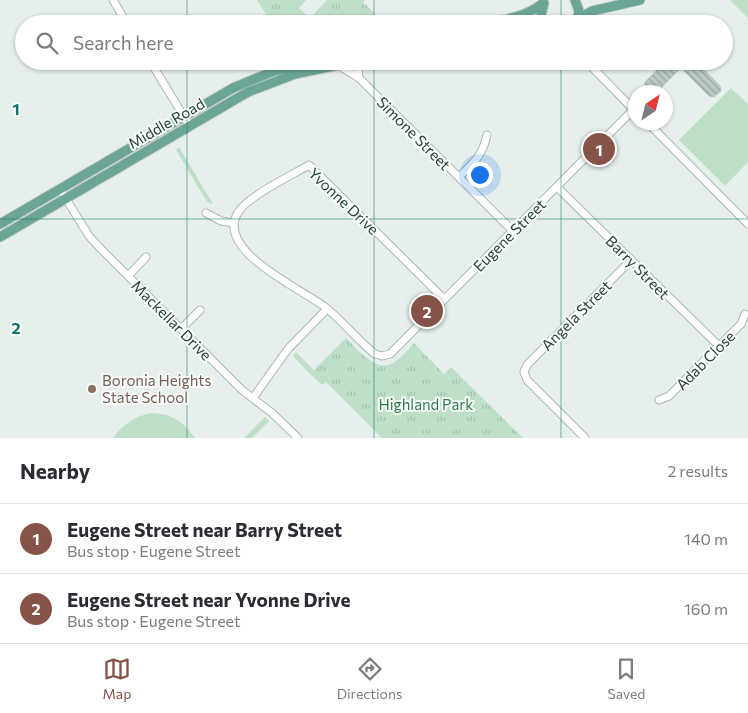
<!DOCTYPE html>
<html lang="en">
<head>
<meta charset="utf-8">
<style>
	:root { --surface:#fff; --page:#f7f7f7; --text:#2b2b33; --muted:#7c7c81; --line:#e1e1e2; --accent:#855347 }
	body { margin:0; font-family:Commissioner,sans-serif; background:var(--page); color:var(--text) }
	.compass { position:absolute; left:628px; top:85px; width:45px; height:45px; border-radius:50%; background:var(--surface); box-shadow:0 1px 4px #0004; rotate:35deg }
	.you { position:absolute; left:479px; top:174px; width:18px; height:18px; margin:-12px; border:4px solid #fff; border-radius:50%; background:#1a73e8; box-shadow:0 0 0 8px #1a73e833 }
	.badge { display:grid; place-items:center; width:32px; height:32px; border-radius:50%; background:var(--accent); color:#fff; font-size:16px; font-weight:700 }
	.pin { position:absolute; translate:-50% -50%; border:2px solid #fff; box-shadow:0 1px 5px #0006 }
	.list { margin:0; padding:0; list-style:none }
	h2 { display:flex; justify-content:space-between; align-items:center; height:65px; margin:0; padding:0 20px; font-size:21px }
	h2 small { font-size:16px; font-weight:400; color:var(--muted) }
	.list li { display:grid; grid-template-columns:32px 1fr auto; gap:15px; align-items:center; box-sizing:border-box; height:70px; padding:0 20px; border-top:1px solid var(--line) }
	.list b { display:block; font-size:19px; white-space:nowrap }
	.list p { margin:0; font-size:16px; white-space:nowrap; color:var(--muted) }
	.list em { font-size:16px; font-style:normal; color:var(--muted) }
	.icon { flex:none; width:28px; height:28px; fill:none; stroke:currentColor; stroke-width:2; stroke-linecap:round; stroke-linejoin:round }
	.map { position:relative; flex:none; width:748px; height:438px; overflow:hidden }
	.search { position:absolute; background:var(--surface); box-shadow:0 1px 4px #0004; left:15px; right:15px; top:15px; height:55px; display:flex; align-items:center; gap:12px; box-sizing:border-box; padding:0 18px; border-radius:28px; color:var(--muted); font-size:19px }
	.sheet { height:205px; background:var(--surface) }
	nav { display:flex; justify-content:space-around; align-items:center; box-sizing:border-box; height:70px; border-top:1px solid var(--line); background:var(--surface); font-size:14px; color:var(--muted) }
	nav a { display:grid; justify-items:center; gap:2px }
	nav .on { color:var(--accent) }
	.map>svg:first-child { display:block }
</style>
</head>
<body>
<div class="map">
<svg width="748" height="438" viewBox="0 0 748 438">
	<defs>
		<pattern id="park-tufts" width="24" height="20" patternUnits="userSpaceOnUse" patternTransform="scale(1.25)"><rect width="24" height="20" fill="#bfe0c8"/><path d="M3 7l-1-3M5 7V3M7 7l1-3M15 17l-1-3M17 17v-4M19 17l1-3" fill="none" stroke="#a4c1ad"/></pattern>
		<pattern id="building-back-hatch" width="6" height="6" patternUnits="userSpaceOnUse" patternTransform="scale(1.25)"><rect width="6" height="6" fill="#bbcac4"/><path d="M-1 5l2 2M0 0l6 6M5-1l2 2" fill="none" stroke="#98a6a0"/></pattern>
	</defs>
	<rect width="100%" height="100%" fill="#e6efeb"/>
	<!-- green -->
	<path fill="#bfe0c8" d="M730,0h18v18z
		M731,88l17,16v58l-23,24 -46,-46z
		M179,147l34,57 -6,-2 -31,-52z
		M296,352l18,18 -4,4 -17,-18z
		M150,413c21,0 33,8 45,25h-82c9,-13 21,-21 37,-25z
		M265,417l4,4 -17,17h-8z"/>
	<!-- park -->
	<path fill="url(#park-tufts)" d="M257,0h49l-7,8 11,10 17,-18h38l-2,2 22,22h-113z
		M346,338c13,12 30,37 50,23 7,-5 12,-12 18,-18l30,31 7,-7 72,71h-141l-56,-56 -4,3 -12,-11z"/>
	<!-- building -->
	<path fill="url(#building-back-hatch)" stroke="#b8c9c2" d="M648,18h5l5,6h-16z
		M666,61h30l24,25 1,5 -7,6 -5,-1 -28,-28 -24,24h-7l-5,-5v-5z"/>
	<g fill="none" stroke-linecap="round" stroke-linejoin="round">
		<defs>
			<path id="minor" d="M113,0l14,24
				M150,61l39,64
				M586,61l49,50
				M338,65l21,13 154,153
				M359,78l-1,-9 6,-8
				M647,122l101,102
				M459,177c15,-15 23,-20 28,-42
				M557,187l162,159
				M60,189l29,47 9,10 144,144 30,23 26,25
				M206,213l15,8 13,2
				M128,276l18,-19
				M444,299l-135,-134c-17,10 -60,31 -70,46 -27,39 63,78 86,96 18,14 32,33 50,47l7,2 8,-2 244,-245
				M181,329l19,-19
				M253,398l35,-49 39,-40
				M659,400l10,-4 72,-72 4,-10
				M585,438l-58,-58 -3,-8 3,-7 104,-105"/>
			<path id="major" d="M575,0l4,11 -2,11
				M544,3l-3,12 4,9
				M578,19l14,-8 48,-11
				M486,24c21,-5 40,-7 57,-21
				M0,224l233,-136 41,-17 44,-10
				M0,237l248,-145 47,-18 63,-13"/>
		</defs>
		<!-- minor casing -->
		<use href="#minor" stroke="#a8b8b2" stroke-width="9"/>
		<!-- major casing -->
		<use href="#major" stroke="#c2cac8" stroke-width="11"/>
		<!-- minor -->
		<use href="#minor" stroke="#fff" stroke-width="7"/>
		<!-- major -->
		<use href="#major" stroke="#6aa596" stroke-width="9"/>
	</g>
	<!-- grid -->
	<path fill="none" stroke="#0f766e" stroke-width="1" stroke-opacity="0.55" d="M187,0v24M374,0v24M561,0v24M187,61v377M374,61v377M561,61v377M0,219h748"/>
	<!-- markers -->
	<circle fill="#8d6e63" stroke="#f7fbf9" stroke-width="2" cx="92" cy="389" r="5"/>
	<g text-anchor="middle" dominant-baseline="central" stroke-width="4" stroke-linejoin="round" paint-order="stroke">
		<!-- street labels -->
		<g font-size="15" fill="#24423a" stroke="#f7fbf9">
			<text transform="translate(166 123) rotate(-30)">Middle Road</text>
			<text transform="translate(414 133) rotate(45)">Simone Street</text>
			<text transform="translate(344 201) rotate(43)">Yvonne Drive</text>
			<text transform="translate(509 235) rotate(-45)">Eugene Street</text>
			<text transform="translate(638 267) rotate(45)">Barry Street</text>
			<text transform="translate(576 315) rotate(-45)">Angela Street</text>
			<text transform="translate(172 320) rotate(45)">Mackellar Drive</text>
			<text transform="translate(705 360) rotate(-45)">Adab Close</text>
		</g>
		<!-- education labels -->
		<g font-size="15" fill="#785e54" stroke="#f7fbf9" text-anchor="start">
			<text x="102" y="380">Boronia Heights<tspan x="102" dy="17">State School</tspan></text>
		</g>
		<!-- park labels -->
		<g font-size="15" fill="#2d7a4b" stroke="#f7fbf9">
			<text x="426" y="404">Highland Park</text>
		</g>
	</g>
	<g font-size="16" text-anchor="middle" font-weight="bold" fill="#0f766e" stroke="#f7fbf9" stroke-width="4" stroke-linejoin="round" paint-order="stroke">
		<text x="16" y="115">1</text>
		<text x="16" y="334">2</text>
	</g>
</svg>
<svg class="compass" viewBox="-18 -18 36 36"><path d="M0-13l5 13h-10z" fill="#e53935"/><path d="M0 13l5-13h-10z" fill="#7c7c81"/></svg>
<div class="you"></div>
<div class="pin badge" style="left:599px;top:149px">1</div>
<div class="pin badge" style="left:427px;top:311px">2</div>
<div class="search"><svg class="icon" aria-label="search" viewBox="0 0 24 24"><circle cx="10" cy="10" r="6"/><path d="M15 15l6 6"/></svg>Search here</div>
</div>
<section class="sheet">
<h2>Nearby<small>2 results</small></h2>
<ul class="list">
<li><span class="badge">1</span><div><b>Eugene Street near Barry Street</b><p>Bus stop · Eugene Street</p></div><em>140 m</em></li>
<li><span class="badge">2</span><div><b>Eugene Street near Yvonne Drive</b><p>Bus stop · Eugene Street</p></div><em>160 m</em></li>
</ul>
</section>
<nav>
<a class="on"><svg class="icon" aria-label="map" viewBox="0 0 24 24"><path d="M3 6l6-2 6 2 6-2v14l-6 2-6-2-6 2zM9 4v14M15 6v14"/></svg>Map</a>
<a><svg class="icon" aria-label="directions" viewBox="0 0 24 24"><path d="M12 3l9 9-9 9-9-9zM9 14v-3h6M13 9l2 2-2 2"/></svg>Directions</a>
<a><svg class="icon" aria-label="saved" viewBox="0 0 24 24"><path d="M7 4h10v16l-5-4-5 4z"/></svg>Saved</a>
</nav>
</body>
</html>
